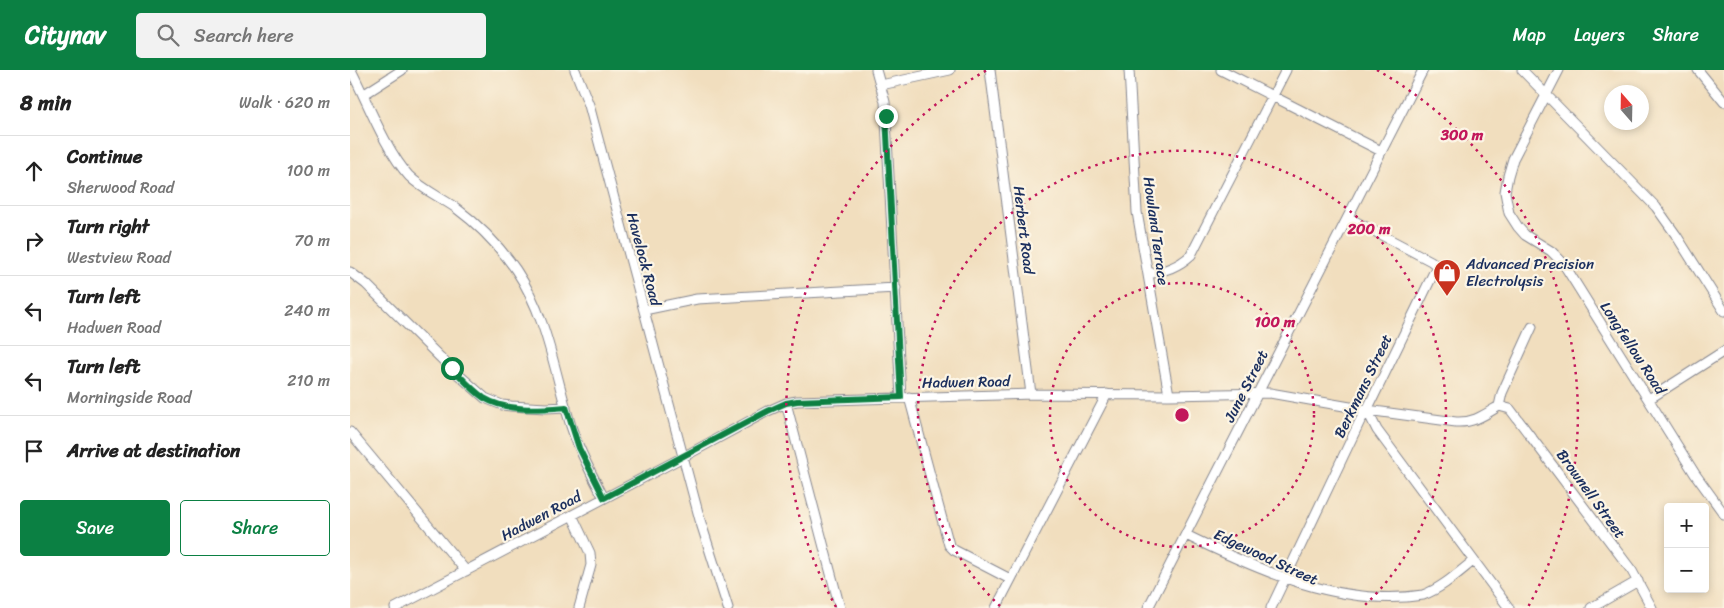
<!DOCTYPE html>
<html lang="en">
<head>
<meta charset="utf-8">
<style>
	:root { --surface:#fff; --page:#f2f2f2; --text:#222; --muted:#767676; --line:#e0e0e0; --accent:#0b8043 }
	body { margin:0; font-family:Sriracha,sans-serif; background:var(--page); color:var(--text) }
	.controls { position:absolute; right:15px; bottom:15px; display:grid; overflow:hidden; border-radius:5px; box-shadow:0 2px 8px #0003 }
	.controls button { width:45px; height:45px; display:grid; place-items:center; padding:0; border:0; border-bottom:1px solid var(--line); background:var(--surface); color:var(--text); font:25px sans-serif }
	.compass { position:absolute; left:1254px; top:15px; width:45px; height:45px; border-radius:50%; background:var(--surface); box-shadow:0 2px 8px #0003; rotate:340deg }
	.stop { position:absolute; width:15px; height:15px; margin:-11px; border:4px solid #0b8043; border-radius:50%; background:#fff }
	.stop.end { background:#0b8043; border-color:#fff; box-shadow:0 1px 5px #0008 }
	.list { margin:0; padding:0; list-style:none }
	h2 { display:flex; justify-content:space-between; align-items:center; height:65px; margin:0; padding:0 20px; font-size:21px }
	h2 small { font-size:16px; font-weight:400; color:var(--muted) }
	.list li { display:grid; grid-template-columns:32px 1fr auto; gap:15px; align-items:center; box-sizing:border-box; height:70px; padding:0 20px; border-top:1px solid var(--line) }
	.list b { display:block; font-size:19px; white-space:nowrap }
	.list p { margin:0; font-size:16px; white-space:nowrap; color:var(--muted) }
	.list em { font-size:16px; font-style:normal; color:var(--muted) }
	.actions { display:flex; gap:10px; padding:15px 20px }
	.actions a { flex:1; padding:11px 0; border:1px solid var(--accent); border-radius:5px; text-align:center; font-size:18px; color:var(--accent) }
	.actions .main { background:var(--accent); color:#fff }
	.icon { flex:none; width:28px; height:28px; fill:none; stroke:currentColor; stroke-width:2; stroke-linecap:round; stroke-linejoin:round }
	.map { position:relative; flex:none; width:1374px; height:538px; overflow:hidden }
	header { display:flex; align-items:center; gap:30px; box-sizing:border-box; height:70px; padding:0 25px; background:var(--accent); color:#fff }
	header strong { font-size:24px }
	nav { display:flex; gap:28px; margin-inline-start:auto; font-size:18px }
	.search { width:350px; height:45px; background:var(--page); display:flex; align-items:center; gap:12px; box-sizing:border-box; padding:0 18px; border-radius:5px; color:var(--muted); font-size:19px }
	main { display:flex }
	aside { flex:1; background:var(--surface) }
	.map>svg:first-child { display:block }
</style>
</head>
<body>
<header>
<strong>Citynav</strong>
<div class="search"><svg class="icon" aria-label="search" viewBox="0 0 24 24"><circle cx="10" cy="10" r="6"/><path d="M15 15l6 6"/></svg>Search here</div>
<nav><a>Map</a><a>Layers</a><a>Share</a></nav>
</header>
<main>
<aside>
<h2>8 min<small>Walk · 620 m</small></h2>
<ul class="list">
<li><svg class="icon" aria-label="ahead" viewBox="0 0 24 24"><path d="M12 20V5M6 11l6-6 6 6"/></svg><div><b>Continue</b><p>Sherwood Road</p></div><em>100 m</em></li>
<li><svg class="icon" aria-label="right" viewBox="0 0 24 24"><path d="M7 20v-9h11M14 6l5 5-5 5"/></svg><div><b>Turn right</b><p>Westview Road</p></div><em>70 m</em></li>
<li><svg class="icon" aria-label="left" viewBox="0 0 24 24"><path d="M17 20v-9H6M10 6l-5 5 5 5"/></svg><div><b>Turn left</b><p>Hadwen Road</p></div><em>240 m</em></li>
<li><svg class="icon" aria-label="left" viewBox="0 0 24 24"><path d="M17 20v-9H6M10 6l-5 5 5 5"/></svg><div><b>Turn left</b><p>Morningside Road</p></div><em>210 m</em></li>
<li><svg class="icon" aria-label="arrive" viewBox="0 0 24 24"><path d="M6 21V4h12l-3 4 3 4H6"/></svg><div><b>Arrive at destination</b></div></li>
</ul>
<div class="actions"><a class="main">Save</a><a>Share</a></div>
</aside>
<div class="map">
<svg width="1374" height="538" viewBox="0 0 1374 538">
	<rect width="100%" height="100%" fill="#fcf5e5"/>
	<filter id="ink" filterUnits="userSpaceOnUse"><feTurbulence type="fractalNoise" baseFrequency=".02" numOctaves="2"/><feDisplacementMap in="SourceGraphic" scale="10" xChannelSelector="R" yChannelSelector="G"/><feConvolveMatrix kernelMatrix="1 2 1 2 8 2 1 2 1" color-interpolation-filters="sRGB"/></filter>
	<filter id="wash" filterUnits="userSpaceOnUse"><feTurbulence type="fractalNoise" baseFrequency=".0096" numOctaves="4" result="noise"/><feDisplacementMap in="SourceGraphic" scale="20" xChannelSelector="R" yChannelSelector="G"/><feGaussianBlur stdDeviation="1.12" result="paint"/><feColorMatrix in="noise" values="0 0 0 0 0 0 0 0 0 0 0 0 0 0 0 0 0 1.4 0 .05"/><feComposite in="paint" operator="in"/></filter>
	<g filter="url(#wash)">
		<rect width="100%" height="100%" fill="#f1debe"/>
	</g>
	<g filter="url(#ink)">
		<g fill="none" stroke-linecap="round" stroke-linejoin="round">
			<defs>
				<path id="minor" d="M1,0c16,31 35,81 58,106 13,13 31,21 47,32 23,17 44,39 60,62 32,48 38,102 55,156 8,25 21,49 33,72
					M225,0l14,35 111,415 28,88
					M526,0l9,32 16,295
					M640,0l41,324
					M779,0l8,142 32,183
					M871,0l160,81
					M1172,0l134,137 20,28 48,76
					M1209,0l-46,89 -5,17 -3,16 4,21 9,14 7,8 26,16 12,12 132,211 29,40
					M1348,0l26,32
					M531,15l69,-15
					M13,25l39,-25
					M0,202l16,12 86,85 33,29 17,7 9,1 35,2 20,-1
					M798,204c17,-3 30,-7 43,-19l95,-185
					M294,240l53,-11 199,-11
					M559,327l40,148 5,5 56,29
					M1299,329l75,-48
					M436,333l54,205
					M1149,336l3,-13 30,-66
					M1017,340l10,20 132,178
					M0,362l116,139
					M222,445l18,38 1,12 -12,43
					M836,465c72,35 155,73 237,60 19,-7 35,-22 50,-34
					M45,538l288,-151 85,-46 18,-8 11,-2 234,-7 138,1 101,-2 97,17 89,12c18,1 28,-7 43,-16l11,3 122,162 20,37
					M646,538l111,-214
					M798,538l275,-538
					M921,538l89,-187 7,-11 69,-142v-3l-5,-4 -82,-43
					M1241,538l47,-27"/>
			</defs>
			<!-- minor casing -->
			<use href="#minor" stroke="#86868e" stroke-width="11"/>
			<!-- minor -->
			<use href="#minor" stroke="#fff" stroke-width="9"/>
		</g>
	</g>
	<g fill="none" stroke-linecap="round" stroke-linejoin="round" filter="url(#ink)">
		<!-- route -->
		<path stroke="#0b8043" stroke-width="6" d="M102,298c10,10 20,22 32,30 23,14 56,11 82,9l13,41 25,50 164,-87 18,-8 11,-2 104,-4 -15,-281"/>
	</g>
	<!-- distance rings -->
	<g fill="none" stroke="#c2185b" stroke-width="2.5" stroke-dasharray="2.5 5">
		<circle cx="832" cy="345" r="132"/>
		<path d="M650 536A264 264 0 1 1 1014 536"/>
		<path d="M486 537A396 396 0 0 1 637 0M1027 0A396 396 0 0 1 1178 537"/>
	</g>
	<!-- icons -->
	<defs>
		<symbol id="shop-pin" viewBox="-11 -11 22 30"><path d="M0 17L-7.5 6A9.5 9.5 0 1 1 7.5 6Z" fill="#c8321e" stroke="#fcf5e5"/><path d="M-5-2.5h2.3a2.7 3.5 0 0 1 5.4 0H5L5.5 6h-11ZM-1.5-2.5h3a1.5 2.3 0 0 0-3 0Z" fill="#fff"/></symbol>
	</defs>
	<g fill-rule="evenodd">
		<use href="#shop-pin" x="1081" y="187" width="32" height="43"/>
	</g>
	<g text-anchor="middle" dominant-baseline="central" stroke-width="4.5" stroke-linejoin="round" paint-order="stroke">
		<!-- street labels -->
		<g font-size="15" fill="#1b2f5e" stroke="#fcf5e5">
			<text transform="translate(674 160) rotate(83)">Herbert Road</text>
			<text transform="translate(806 161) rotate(82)">Howland Terrace</text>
			<text transform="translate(294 189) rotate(75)">Havelock Road</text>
			<text transform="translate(1283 278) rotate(57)">Longfellow Road</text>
			<text transform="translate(616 312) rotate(-1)">Hadwen Road</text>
			<text transform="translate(896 316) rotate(-63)">June Street</text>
			<text transform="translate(1013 316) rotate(-64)">Berkmans Street</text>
			<text transform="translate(1241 424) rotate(54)">Brownell Street</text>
			<text transform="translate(191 446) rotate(-28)">Hadwen Road</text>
			<text transform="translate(916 487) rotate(25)">Edgewood Street</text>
		</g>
		<!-- poi labels -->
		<g font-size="15" fill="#1b2f5e" stroke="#fcf5e5" text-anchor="start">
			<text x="1116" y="194">Advanced Precision<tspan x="1116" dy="17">Electrolysis</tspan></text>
		</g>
	</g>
	<circle cx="832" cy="345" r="8" fill="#c2185b" stroke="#fcf5e5" stroke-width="2.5"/>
	<g font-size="15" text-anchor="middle" font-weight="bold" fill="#c2185b" stroke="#fcf5e5" stroke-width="4.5" stroke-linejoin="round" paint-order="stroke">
		<text x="1112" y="70">300 m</text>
		<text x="1019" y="164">200 m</text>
		<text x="925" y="257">100 m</text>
	</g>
</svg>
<div class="controls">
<button>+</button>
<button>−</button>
</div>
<svg class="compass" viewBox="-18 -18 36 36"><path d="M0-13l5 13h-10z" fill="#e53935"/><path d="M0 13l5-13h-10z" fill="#767676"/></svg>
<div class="stop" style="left:102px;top:298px"></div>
<div class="stop end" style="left:536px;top:46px"></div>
</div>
</main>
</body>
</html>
